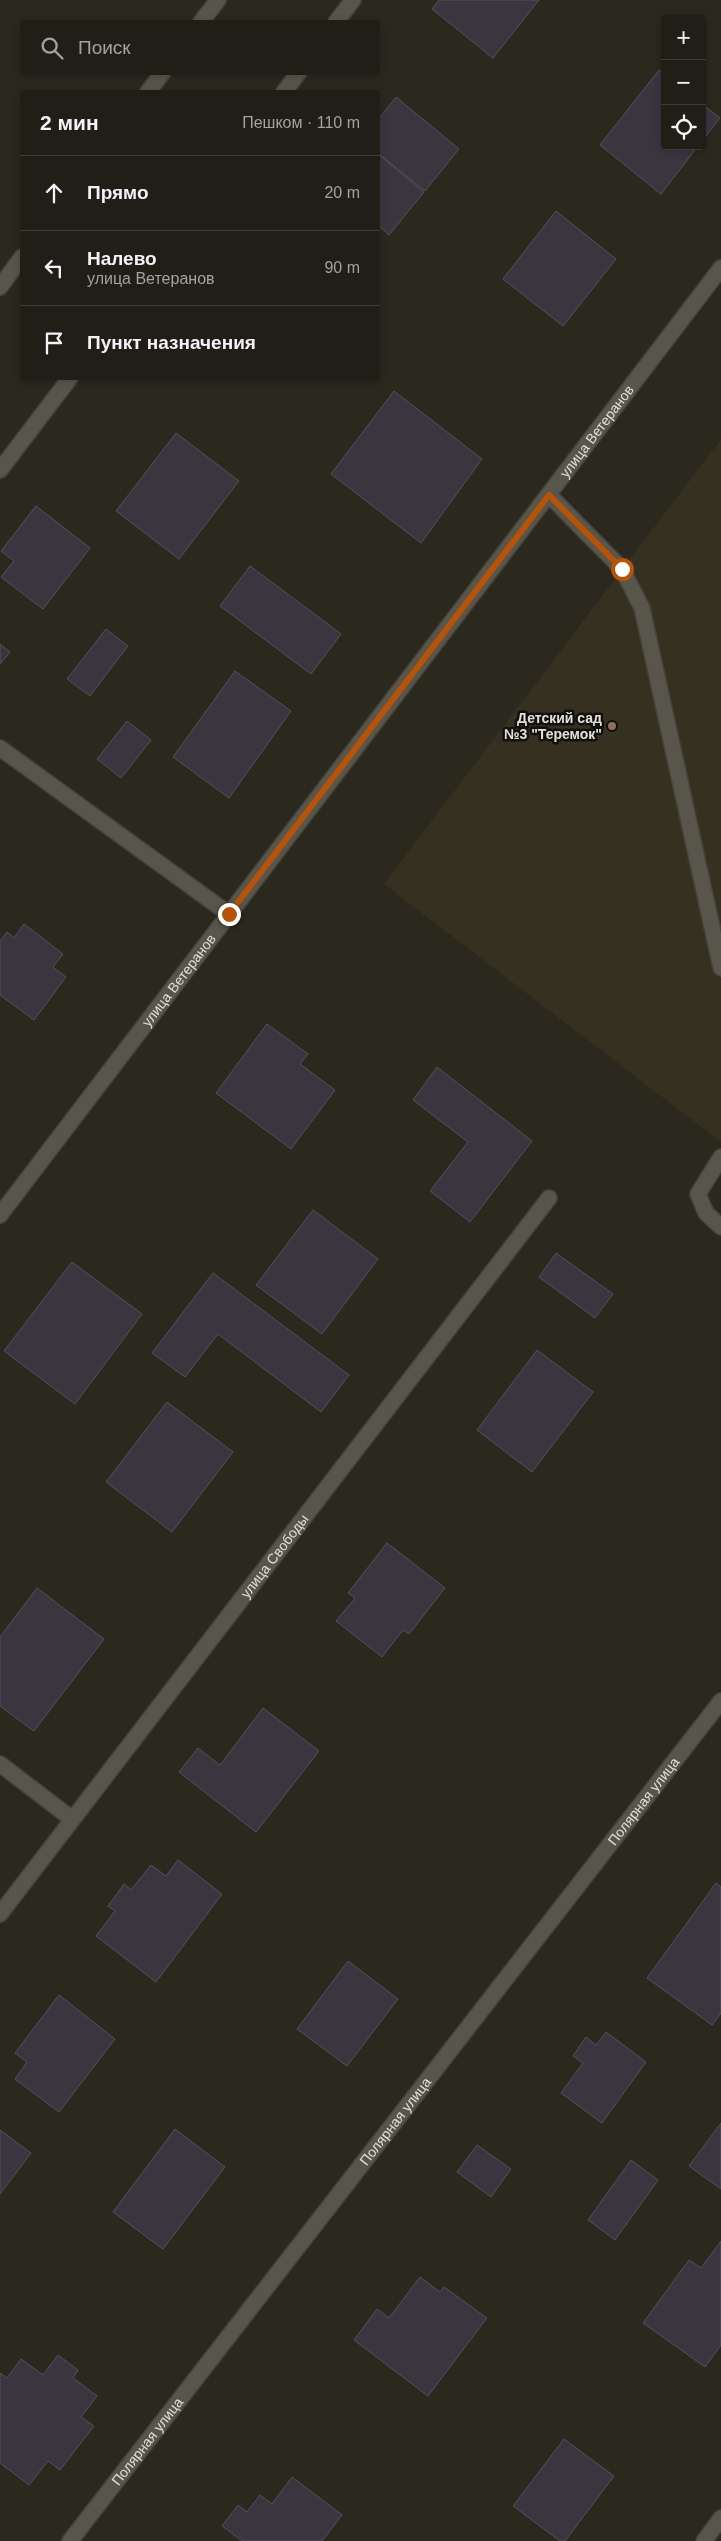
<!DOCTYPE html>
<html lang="ru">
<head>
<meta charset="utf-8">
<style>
	:root { --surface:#201e16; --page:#28271f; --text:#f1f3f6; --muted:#a2a2a1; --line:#3d3c35 }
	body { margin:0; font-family:Arial,sans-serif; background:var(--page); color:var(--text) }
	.controls { position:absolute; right:15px; top:15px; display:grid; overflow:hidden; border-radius:5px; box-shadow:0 2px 8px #0003 }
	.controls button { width:45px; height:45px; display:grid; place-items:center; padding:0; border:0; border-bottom:1px solid var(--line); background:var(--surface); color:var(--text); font:25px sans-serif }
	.stop { position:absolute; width:15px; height:15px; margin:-11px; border:4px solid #b45309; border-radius:50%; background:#fff }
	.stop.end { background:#b45309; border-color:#fff; box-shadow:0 1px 5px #0008 }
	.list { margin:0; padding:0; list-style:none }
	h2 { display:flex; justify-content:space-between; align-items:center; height:65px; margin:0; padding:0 20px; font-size:21px }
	h2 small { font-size:16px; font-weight:400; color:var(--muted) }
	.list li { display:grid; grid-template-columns:32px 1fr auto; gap:15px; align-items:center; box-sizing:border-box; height:75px; padding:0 20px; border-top:1px solid var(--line) }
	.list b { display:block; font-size:19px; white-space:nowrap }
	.list p { margin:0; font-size:16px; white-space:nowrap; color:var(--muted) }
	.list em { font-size:16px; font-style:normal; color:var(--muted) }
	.icon { flex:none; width:28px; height:28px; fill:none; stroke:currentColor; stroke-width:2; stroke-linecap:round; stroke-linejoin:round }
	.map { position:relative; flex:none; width:721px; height:2541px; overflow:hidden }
	.search { position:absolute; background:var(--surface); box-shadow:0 2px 8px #0003; left:20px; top:20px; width:360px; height:55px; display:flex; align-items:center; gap:12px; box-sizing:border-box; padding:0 18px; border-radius:5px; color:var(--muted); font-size:19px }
	.panel { position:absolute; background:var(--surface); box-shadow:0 2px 8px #0003; left:20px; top:90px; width:360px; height:290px; border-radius:5px }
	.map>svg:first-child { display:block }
</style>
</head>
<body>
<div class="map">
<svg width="721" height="2541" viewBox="0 0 721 2541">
	<rect width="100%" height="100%" fill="#2b281e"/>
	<!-- built -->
	<path fill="#353020" d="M721,439v703l-337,-258z"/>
	<!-- building -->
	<path fill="#393640" stroke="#54515c" d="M439,0h100l-46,58 -61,-49z
		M659,70l6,4v72h33l-37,48 -61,-49z
		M396,97l63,52 -34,42 -47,-38v-33z
		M702,104l18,14 -18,23z
		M378,154l46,38 -35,43 -11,-10z
		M556,211l60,48 -53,67 -60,-47z
		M394,391l88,68 -61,84 -90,-69z
		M176,433l63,48 -60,78 -63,-48z
		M36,506l54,42 -47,61 -42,-32 13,-16 -13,-10z
		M250,566l91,68 -30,40 -91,-68z
		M106,629l22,17 -38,50 -23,-17z
		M0,644l10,8 -10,12z
		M235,671l56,40 -62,87 -56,-41z
		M127,721l24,19 -30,38 -24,-19z
		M24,924l39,30 -10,13 13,10 -32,43 -34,-25v-54l7,-9 7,6z
		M267,1024l41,30 -8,10 35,26 -44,59 -75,-56z
		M437,1067l95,74 -62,81 -40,-31 38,-49 -55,-42z
		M313,1210l65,49 -56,75 -66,-49z
		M556,1253l57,41 -18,24 -56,-41z
		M72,1262l70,52 -67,90 -71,-53z
		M213,1273l136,102 -28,37 -103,-78 -33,43 -33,-24z
		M537,1350l56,42 -61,80 -55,-42z
		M167,1402l66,50 -61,80 -66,-50z
		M387,1543l58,45 -36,46 -6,-4 -21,27 -46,-36 19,-23 -7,-5z
		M37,1588l67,51 -70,92 -34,-25v-69z
		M263,1708l56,43 -63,81 -77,-60 19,-24 22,17z
		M178,1860l44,34 -66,88 -60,-46 19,-25 -7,-5 16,-22 7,6 20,-25 15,11z
		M716,1883l5,4v126l-9,12 -65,-47z
		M348,1961l50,38 -51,67 -50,-37z
		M59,1995l56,44 -56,73 -44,-33 12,-17 -12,-9z
		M606,2032l40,30 -44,61 -41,-30 22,-30 -10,-7 13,-19 10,8z
		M721,2123v66l-32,-23z
		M175,2129l50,38 -62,82 -50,-37z
		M0,2130l31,23 -31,41z
		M477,2145l34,24 -20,28 -34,-25z
		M631,2160l27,20 -43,60 -27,-20z
		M721,2241v104l-16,22 -62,-44 46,-63 12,8z
		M420,2277l20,15 4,-5 43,31 -59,78 -74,-56 23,-31 12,9z
		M58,2355l20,15 -5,8 24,18 -16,21 13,9 -34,44 -12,-9 -19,24 -29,-22v-90l7,5 14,-19 22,16z
		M564,2439l50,37 -49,65h-5l-47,-35z
		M292,2477l50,38 -20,26h-80l-20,-15 16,-21 9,7 13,-17 12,9z"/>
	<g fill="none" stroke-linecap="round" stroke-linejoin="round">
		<defs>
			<path id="service" d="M336,22l17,-22
				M284,92l15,-20
				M0,470l70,-92
				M549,495l73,74 20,39 79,360
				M721,1157l-23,37 8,19 15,14"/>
			<g id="minor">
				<path d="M201,22l17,-22"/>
				<path d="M148,92l15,-20"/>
				<path d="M0,287l22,-30"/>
				<path d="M0,748l229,166"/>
				<path id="s1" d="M0,1215l721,-947"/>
				<path d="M0,1764l72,55"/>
				<path id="s2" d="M0,1914l549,-716"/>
				<path id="s3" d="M70,2541l651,-840"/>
				<path d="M704,2541l17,-23"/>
			</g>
		</defs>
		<!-- service casing -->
		<use href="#service" stroke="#45423a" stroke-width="18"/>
		<!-- minor casing -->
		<use href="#minor" stroke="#45423a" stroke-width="18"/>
		<!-- service -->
		<use href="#service" stroke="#58554a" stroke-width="15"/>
		<!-- minor -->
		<use href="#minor" stroke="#58554a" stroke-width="15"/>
	</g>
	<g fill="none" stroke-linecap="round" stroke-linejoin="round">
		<!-- route -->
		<path stroke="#b45309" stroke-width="6" d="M229,914l320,-419 73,74"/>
	</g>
	<!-- markers -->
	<circle fill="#8d6e63" stroke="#12100c" stroke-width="2" cx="612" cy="726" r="5"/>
	<g text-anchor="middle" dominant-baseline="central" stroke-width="5" stroke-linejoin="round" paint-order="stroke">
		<!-- street labels -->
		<g font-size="14" fill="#e2e0da" stroke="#12100c">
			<text stroke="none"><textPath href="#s1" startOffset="985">улица Ветеранов</textPath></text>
			<text stroke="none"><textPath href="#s1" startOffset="295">улица Ветеранов</textPath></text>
			<text stroke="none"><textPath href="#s2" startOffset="451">улица Свободы</textPath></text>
			<text stroke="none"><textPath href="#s3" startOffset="936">Полярная улица</textPath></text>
			<text stroke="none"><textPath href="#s3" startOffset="531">Полярная улица</textPath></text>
			<text stroke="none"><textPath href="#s3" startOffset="126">Полярная улица</textPath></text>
		</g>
		<!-- poi labels -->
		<g font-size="14" font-weight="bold" fill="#e2e0da" stroke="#12100c" text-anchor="end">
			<text x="602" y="718">Детский сад<tspan x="602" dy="16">№3 "Теремок"</tspan></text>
		</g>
	</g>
</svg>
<div class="controls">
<button>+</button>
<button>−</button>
<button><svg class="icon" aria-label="locate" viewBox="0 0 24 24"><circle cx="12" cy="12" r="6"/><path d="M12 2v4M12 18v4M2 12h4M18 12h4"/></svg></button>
</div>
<div class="stop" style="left:622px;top:569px"></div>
<div class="stop end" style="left:229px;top:914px"></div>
<div class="search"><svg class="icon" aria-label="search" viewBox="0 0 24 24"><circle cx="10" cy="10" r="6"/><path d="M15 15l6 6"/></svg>Поиск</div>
<section class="panel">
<h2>2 мин<small>Пешком · 110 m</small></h2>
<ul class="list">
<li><svg class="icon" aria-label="ahead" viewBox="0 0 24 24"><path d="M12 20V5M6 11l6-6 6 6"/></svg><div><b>Прямо</b></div><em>20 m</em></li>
<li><svg class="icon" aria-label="left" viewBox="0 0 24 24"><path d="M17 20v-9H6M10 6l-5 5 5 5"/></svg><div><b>Налево</b><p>улица Ветеранов</p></div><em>90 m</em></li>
<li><svg class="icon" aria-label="arrive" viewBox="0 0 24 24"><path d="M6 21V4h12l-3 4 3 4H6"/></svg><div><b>Пункт назначения</b></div></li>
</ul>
</section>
</div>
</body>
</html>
